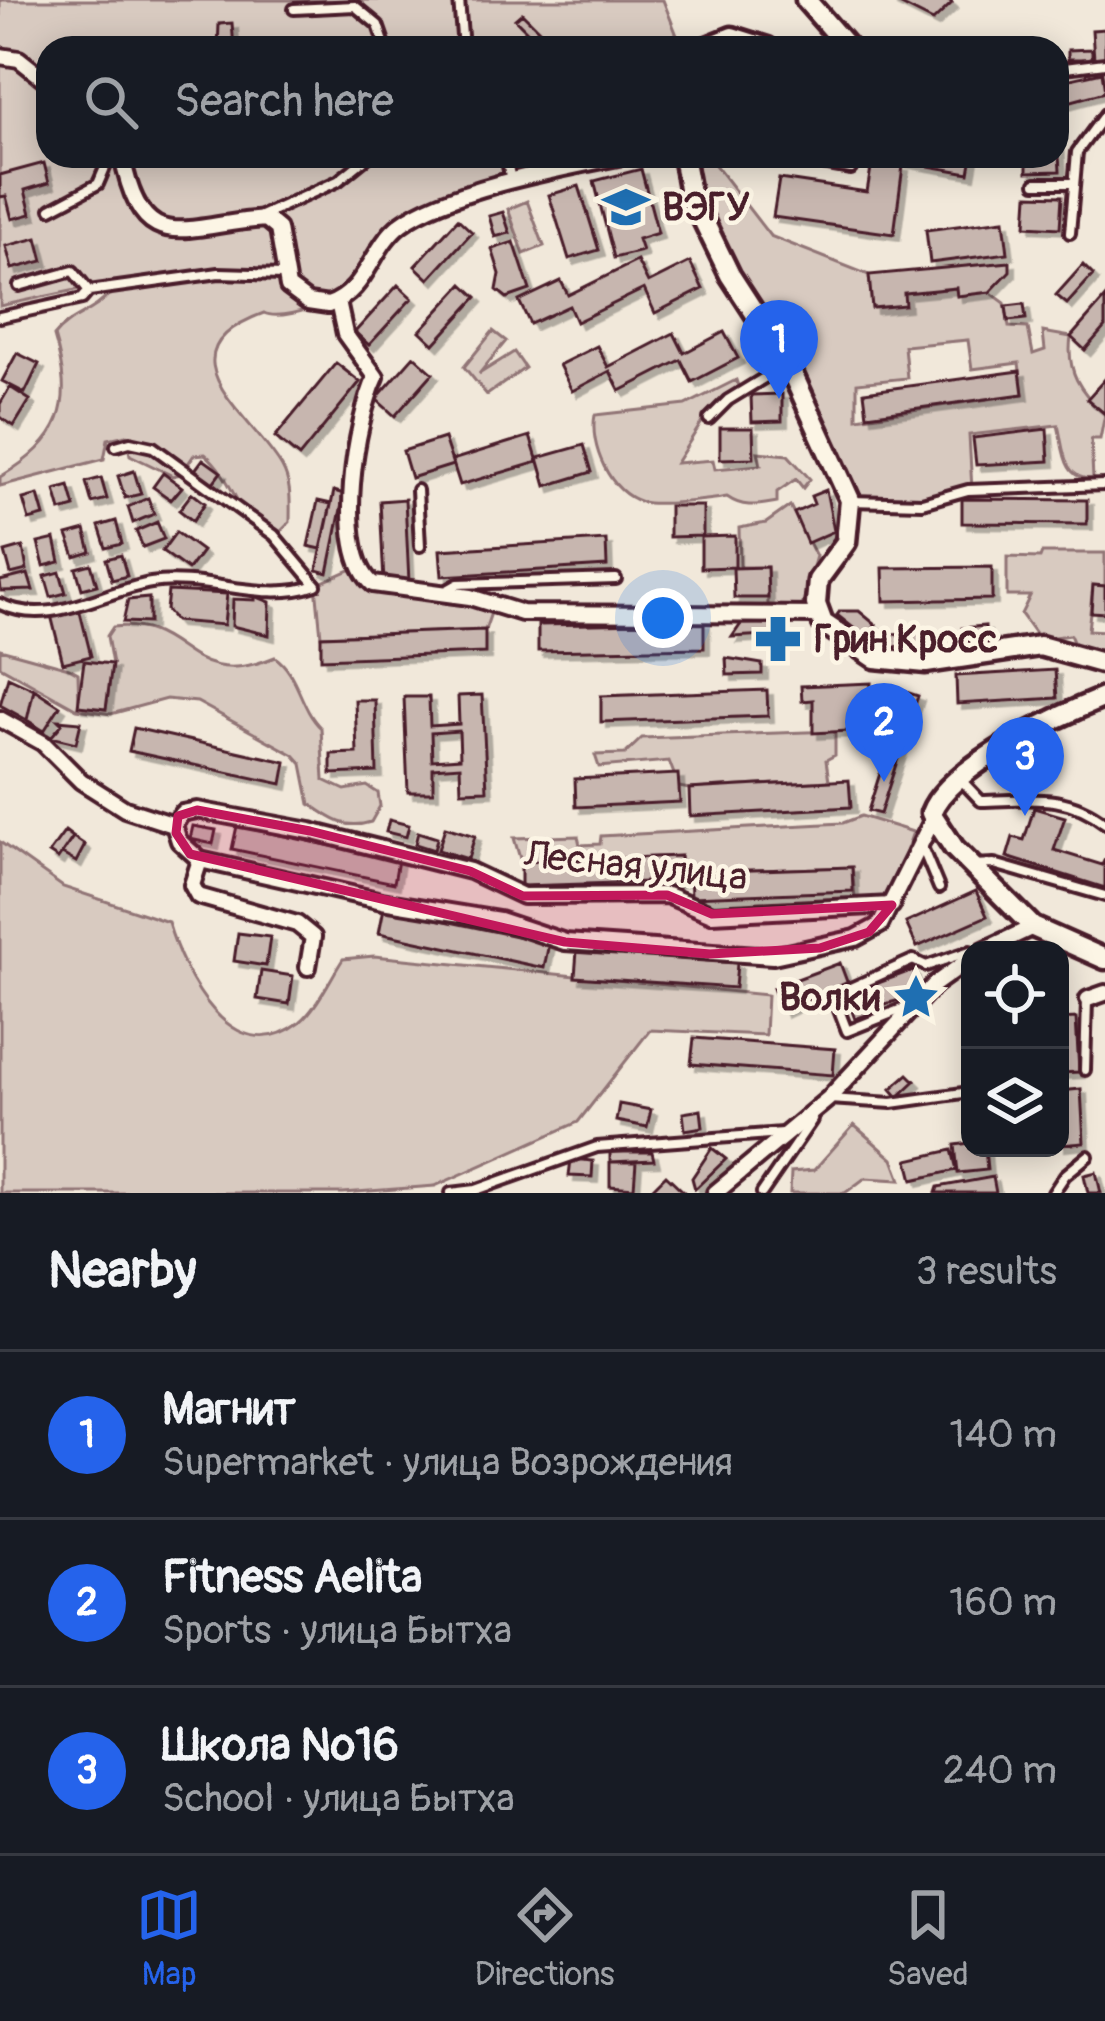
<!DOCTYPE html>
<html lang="en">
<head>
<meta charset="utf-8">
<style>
	:root { --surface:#171b24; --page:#20242c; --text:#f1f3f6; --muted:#9ea1a6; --line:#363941; --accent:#2563eb }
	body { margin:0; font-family:Pangolin,sans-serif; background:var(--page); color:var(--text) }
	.controls { position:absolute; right:36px; bottom:36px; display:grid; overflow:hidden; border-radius:24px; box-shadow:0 6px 30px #0003 }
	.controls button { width:108px; height:108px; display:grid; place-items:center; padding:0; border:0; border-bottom:3px solid var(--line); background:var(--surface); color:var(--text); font:60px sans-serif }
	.you { position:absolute; left:663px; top:618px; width:42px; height:42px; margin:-30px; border:9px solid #fff; border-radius:50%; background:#1a73e8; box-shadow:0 0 0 18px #1a73e833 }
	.badge { display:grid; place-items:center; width:78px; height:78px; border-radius:50%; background:var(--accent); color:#fff; font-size:39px; font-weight:700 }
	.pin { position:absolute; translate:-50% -99px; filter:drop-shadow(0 3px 6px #0008) }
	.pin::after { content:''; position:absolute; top:63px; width:42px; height:36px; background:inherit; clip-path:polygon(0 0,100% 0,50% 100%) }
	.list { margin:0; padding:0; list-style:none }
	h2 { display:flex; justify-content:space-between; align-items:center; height:156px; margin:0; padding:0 48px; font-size:51px }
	h2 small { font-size:39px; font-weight:400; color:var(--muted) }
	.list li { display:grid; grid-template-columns:78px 1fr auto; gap:36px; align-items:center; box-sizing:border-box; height:168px; padding:0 48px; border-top:3px solid var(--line) }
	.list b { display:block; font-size:45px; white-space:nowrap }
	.list p { margin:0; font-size:39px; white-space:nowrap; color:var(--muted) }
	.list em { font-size:39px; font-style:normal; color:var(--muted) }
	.icon { flex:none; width:66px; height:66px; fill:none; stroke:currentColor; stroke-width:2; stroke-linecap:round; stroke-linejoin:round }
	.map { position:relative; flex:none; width:1105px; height:1193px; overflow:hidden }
	.search { position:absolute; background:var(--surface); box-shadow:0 6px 30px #0003; left:36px; right:36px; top:36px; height:132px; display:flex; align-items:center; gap:30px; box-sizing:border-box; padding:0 42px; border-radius:36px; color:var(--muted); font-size:45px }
	.sheet { height:660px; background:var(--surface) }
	nav { display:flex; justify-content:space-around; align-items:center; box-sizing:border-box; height:168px; border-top:3px solid var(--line); background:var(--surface); font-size:33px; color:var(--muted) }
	nav a { display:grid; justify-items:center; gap:6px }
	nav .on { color:var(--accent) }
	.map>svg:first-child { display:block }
</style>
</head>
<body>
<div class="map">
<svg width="1105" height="1193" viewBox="0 0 1105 1193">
	<defs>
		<filter id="shadow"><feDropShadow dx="5.5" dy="5.5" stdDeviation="0" flood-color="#0004"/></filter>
	</defs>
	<rect width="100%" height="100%" fill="#f1e8da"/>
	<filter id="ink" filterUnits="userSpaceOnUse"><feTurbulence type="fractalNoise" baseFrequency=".00833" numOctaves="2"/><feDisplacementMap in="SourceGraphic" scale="24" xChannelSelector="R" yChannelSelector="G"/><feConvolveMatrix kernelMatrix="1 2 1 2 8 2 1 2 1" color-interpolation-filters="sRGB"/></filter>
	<g filter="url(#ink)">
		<!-- green -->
		<path fill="#d8cac0" stroke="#917476" stroke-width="3" fill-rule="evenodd" d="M0,0h663l17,43 -4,5h-628v108h464l5,14c-36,13 -83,21 -112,46 -21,18 -28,50 -48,69 -15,15 -75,37 -93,28 -110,40 -13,101 18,154 10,18 8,36 8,55l-9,9 -20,3c-23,-20 -30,-59 -56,-80l-11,1 -13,19 -8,2 -43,-21 -4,-20 -18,4 -4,20 -104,27v-9c62,-37 75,-71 54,-141 15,-20 41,-23 56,-43l-1,-10 -109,23z
			M701,156l11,5 58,75 99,39 3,33 32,-15 52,-5 1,7 33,-3 15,11 4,24 19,1 5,26 12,-4 -2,-18 28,5c-5,34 9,55 34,77l-5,25h-9l2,40c-31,1 -29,-31 -35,-54l-89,10 3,55 -50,13 -65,-2 -30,-78 -89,-152 -45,-93zM968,340l4,29 47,-6 4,31 -166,24v-35l50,-5 -3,-32z
			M527,201l17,45 -20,8 -16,-45z
			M493,331l13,10 -27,33 35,-22 11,16 -38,27 -23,-28z
			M736,380l3,9 -35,30 -28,44 37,-3 2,9 46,-4 -3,-13 30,3 22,24 -7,9 -7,-9 -19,13v10c-19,3 -33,7 -50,-5 -16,3 -71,9 -85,5 -33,-10 -53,-57 -47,-87l91,-10z
			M790,506l26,50 -14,51 -34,-2 -1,-38h-27l-1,-39 27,-5z
			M1042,553h63v33l-12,-1 -5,45 17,1v33l-26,-9 -9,-20 -31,4 -18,-25 9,-18h-23v-39l33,1z
			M359,566l6,11 129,27 -9,26 -164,6 -5,-51z
			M113,627c74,-9 72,67 162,30 24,17 24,50 46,71l3,52 21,10 22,-4 11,7 2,13 -9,16c-26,8 -40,-3 -61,-18l-8,-40 -8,-9 -97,-53 -31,-3 -55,15 -34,-5 -77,-43v-17l69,19 9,5 1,33 27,3 6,-45 -5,-28z
			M835,731v24l-9,5 3,21 -140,8 -10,-2 -10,-26 -70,6 -4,-12 30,-1 17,-16z
			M861,816l52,16 -26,74 -31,3 -4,-42 -162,5 -9,-4 -1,-12 -159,6 -7,-24 64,-2 2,9 20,-1 1,-8 242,-13z
			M0,842l63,45 105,35c15,52 64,152 132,100 17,-14 31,-45 43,-63l31,-3 393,39 -2,40 -115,-5 -72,92 -143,64 -92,7h-343z
			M854,1125l39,34 8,21 -36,-2 -20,15h-55l1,-21 23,-2z"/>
		<!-- building -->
		<path fill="#c7b6af" stroke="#4a1f2b" stroke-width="3" fill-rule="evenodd" filter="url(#shadow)" d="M891,0h58l3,3 -19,18z
			M522,13l20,20 -7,6 -20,-20z
			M232,23l2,25h-16l1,-24z
			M1105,29v29l-11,1 -2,-29z
			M1092,49v10h-24v-9z
			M1102,72l3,20 -48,13v-23z
			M1057,123l3,48 -33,1v-16h30z
			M524,156h54l-50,13z
			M893,156h79l-3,17 -76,-13z
			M872,162l31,4 -9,68 -121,-17 6,-38 88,13z
			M44,163l5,20 -24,7 6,24 -19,5 -6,-23 -6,1v-22z
			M641,169l17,64 -20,6 4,12 -28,7 -20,-77z
			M579,186l20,64 -30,9 -20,-64z
			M1028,195l34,1 -2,32 -34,-2z
			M503,212l7,21 -15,4 -6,-21z
			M458,219l14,13 -43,47 -14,-13z
			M1004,220l4,33 -78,10 -4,-33z
			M37,238l6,23 -31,8 -6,-23z
			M514,242l16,48 -23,8 -10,-8 3,-16 -8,-25z
			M637,261l11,22 42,-21 13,27 -48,24 -11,-24 -68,33 -7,-16 -39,18 -11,-23 42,-20 7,14z
			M1010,262v9l-20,21 -33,4 -1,-8 -52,5 1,12 -33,3 -3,-33z
			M1083,265l10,10 -26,29 -11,-9z
			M463,284l14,13 -43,47 -14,-13z
			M398,285l14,13 -43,47 -14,-13z
			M1105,298v29l-20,23 -14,-13z
			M1024,304l2,15 -18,2 -2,-15z
			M724,332l14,26 -46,24 -11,-22 -61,31 -10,-20 -38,20 -13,-26 38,-19 11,21 66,-34 10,20z
			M17,353l22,11 -14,29 -23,-12z
			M414,356l19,17 -38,43 -19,-17z
			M336,363l24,19 -61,75 -24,-20z
			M1020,371l3,23 -156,21 -3,-23z
			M1105,379v35l-18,-15z
			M10,387l20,13 -16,26 -14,-9v-13z
			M782,394v27l-30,1 -1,-27z
			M720,428h33l1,30 -34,1z
			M1047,429l2,32 -73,4 -3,-27z
			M530,436l8,26 -78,23 -8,-25z
			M444,438l9,27 -42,13 -8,-27z
			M584,445l8,27 -46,14 -8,-28z
			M203,459l18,13 -11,15 -18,-13z
			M134,471l7,23 -16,4 -7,-22z
			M163,473l19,14 -11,13 -18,-13z
			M101,478l6,21 -15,4 -6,-21z
			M69,486l6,21 -14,4 -6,-21z
			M826,490l8,41 -27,12 -13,-30 20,-9 -3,-8z
			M334,491l10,3 -16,79 -11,-3z
			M192,493l13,10 -12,18 -14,-11z
			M38,495l6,21 -15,4 -6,-21z
			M148,498l6,16 -21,9 -5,-16z
			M405,499l4,83 -25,1 -4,-82z
			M962,499l125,1v24l-125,-1z
			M318,501l13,3 -10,45 -13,-3z
			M669,506h34v30l-34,1z
			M116,521l6,23 -16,4 -7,-22z
			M157,522l7,17 -21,8 -7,-16z
			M85,530l6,22 -16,5 -8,-22z
			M176,532l26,19 -14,19 -26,-19z
			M735,536v31l-34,1v-31z
			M55,539l5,23 -16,4 -6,-23z
			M606,540l1,26 -165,10 -2,-26z
			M23,547l4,23 -16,4 -6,-22z
			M121,555l6,21 -15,4 -6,-21z
			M91,564l6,21 -15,4 -6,-21z
			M767,567l1,31h-34l-1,-30z
			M992,567v32l-108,2 -1,-33z
			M60,572l6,21 -15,4 -6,-21z
			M28,574l5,16 -32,1 -1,-10z
			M1093,585l12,1v27l-14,-1z
			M168,591l59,3 -3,31 -49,-4 -9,-11z
			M255,596l15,6 -1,33 -37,-9 1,-27 22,1z
			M149,598v25l-26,-1 5,-22z
			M79,608l12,48 -28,7 -12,-48z
			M840,611h19l17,14 -10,13 -29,-23z
			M704,622v26l-166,3v-26z
			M775,623l3,21h-12l-1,-9 -33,2 9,-13z
			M985,626l1,15 -23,1 -1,-14z
			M485,630v23l-164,6v-23z
			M932,632v13l-42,2v-13z
			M726,658l36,6v10l-35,1z
			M84,661l28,3 -6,45 -28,-3z
			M1055,670l2,28 -100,6 -1,-28z
			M8,677l26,12 -7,31 -27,-15z
			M871,683l-4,47 -54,3v-33l-11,1 -1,-15z
			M34,689l26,17 -16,25 -17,-11z
			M767,690l1,26 -167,6v-26z
			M906,692l12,4 -38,118 -12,-3z
			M482,695l5,95 -26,1 -1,-25 -27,2v24h-25l-4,-95h25l1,29 29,-2 -1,-28zM459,731l1,27 -28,2 -1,-27z
			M355,700h20l2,72 -46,2v-20l26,-1z
			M58,720l23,2 -5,21 -25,-6 11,-13z
			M134,728l152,34 -4,22 -153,-33z
			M678,774l2,28 -104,5 -1,-28z
			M849,780l2,27 -161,9 -1,-27z
			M1034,808l31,9 -11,33 48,15 3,-6v29l-98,-31 6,-20 11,3z
			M389,820l20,5 -3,12 -20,-5z
			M193,826l23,4 -3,14 -23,-5z
			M237,826l161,34 -4,23 -162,-34z
			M445,827l30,9 -7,23 -30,-9z
			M65,831l8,6 -15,22 -9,-6z
			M418,832l19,6 -3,12 -19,-6z
			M73,837l12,8 -9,17 -14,-8z
			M680,856l1,25 -160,5v-24z
			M852,867l1,24 -162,6 -1,-25z
			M976,891l11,25 -70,31 -11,-24z
			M384,908l165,35 -5,25 -165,-35z
			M238,933l32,4 -4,29 -32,-5z
			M577,951l160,12 -2,25 -160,-11z
			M840,963l9,24 -13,5 -2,-5 -52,25 -9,-24z
			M913,970l9,24 -52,14 2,5 -17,6 -9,-24z
			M261,971l32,5 -4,28 -32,-5z
			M1076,1018l3,54 -19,1v-54z
			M694,1038l141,11 -2,26 -142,-11z
			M908,1074l7,7 -17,16 -7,-8z
			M1081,1089l3,54 -24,2v-54z
			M619,1104l32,6 -4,17 -31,-6z
			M701,1110l2,17 -18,3 -2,-17z
			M970,1143v5h15l2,22 -29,3 -3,-28z
			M712,1148l14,11 -31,30 -3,-11z
			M952,1150l5,20 -44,10 -5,-20z
			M610,1152h42l2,8 -44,2z
			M571,1159l22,2 -1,16 -23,-1z
			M610,1162h26l-2,26 -24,-2z
			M1096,1172l5,21h-13l-4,-18z
			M666,1175l19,18h-37z
			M993,1177l3,16h-60l2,-6z"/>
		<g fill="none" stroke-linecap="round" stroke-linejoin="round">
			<defs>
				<path id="lane" d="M459,0l4,48
					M294,9l61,-3 23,19 8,23
					M1057,69l48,-6
					M506,156l5,25
					M778,156l73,13
					M1036,183h38
					M51,209l47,-25 12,-28
					M261,216l77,-35 31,-25
					M1070,233l7,-81 28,-38
					M89,291l130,-18 64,2
					M0,317l82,-18 7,-8 -16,-20 -54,15
					M709,419l19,-19 59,-36
					M417,490l3,56
					M851,501l71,2 46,-13 137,-5
					M442,593l16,-9 158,-5
					M0,604c51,24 99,-12 151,-21 53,-9 113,21 165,2l-42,-50 -121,-88 -23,-5 -14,4
					M962,781l19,20c48,-1 84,-9 124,22
					M922,847l17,41
					M973,865l21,-1 111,32
					M834,997l13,34 60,-24
					M815,1004l98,-44 13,6 44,-15
					M1085,1070l2,-70
					M829,1099l63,4 78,-11
					M451,1193l25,-3 121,-43 185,-14
					M762,1193l50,-73
					M1053,1193l12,-18 23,-19"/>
				<path id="street" d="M0,56l19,3 29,23
					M122,156c21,105 61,68 144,63l12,10 10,58 20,15 20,3c39,-13 43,-58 73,-81 47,-35 162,-56 222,-68
					M338,302l7,32 31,43c-20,42 -43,174 -3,207l97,13 52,16 295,2
					M0,719l43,24 38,38 44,28 49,16
					M174,825l5,16 21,19 182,41 117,19 66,22 208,14 83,-18 24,-13 52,-104
					M174,825l8,-12 15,-3 113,21 160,40 53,25 144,-1 45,19 180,-9
					M200,860l-8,25 6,11 99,28 16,13 -5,30
					M984,950l49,-23
					M1088,999l17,-6
					M715,1193l113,-94 107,-115 35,-25"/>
				<path id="secondary" d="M806,0l42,48
					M705,48l27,-11 35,11
					M683,156l7,37 40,82 58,89 62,136 -4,42 -28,38 -2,24 7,19 52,35 51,5 114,-17 65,18
					M1105,697c-45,18 -157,70 -174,116l23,35 79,79 72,32"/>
			</defs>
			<!-- lane casing -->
			<use href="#lane" stroke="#4a1f2b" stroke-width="16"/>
			<!-- street casing -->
			<use href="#street" stroke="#4a1f2b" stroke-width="22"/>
			<!-- secondary casing -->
			<use href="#secondary" stroke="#4a1f2b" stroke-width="27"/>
			<!-- lane -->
			<use href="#lane" stroke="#fcf5e5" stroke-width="8"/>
			<!-- street -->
			<use href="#street" stroke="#fcf5e5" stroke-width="14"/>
			<!-- secondary -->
			<use href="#secondary" stroke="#fcf5e5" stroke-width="18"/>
		</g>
	</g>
	<!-- marked area -->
	<path fill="#c2185b" fill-opacity="0.2" stroke="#c2185b" stroke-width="9" stroke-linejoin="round" d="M197,810l113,21 160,40 53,25 144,-1 45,19 180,-9 -23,27 -49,16 -110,6 -145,-12 -375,-88 -14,-21 2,-17z"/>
	<!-- icons -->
	<defs>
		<symbol id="university-bare" viewBox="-9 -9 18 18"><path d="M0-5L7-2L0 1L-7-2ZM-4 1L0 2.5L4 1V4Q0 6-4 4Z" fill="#1f6fb2" stroke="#fcf5e5" stroke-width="2.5" paint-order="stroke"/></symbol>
		<symbol id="pharmacy-bare" viewBox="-9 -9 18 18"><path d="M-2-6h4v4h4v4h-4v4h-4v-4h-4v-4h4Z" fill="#1f6fb2" stroke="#fcf5e5" stroke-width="2.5" paint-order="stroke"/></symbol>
		<symbol id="sight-bare" viewBox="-9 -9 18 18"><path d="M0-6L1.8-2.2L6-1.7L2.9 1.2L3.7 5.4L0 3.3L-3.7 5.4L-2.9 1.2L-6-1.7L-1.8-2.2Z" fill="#1f6fb2" stroke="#fcf5e5" stroke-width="2.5" paint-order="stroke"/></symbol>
	</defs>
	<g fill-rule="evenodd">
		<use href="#university-bare" x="593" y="174" width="66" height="66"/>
		<use href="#pharmacy-bare" x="745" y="606" width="66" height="66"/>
		<use href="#sight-bare" x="883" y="964" width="66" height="66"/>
	</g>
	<g text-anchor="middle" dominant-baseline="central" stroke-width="9" stroke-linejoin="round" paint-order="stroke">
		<!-- poi labels -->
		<g font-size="39" font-weight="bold" fill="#4a1f2b" stroke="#fcf5e5" text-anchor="start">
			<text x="662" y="207">ВЭГУ</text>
			<text x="814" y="639">Грин Кросс</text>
			<text x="880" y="997" text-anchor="end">Волки</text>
		</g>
		<!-- street labels -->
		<g font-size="39" fill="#4a1f2b" stroke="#fcf5e5">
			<text transform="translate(636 866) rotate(6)">Лесная улица</text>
		</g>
	</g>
</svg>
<div class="controls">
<button><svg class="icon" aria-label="locate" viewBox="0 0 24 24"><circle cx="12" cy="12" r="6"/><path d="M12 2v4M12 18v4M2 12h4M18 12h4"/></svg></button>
<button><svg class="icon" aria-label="layers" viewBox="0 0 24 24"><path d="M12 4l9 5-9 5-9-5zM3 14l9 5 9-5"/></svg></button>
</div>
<div class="you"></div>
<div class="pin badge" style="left:779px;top:399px">1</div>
<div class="pin badge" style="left:884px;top:782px">2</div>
<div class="pin badge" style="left:1025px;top:816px">3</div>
<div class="search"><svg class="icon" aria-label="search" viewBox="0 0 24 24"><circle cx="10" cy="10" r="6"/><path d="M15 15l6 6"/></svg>Search here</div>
</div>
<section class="sheet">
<h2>Nearby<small>3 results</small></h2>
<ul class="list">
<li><span class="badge">1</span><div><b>Магнит</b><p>Supermarket · улица Возрождения</p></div><em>140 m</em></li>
<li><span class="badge">2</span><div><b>Fitness Aelita</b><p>Sports · улица Бытха</p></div><em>160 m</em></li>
<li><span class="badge">3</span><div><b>Школа №16</b><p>School · улица Бытха</p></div><em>240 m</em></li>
</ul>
</section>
<nav>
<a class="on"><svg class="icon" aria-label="map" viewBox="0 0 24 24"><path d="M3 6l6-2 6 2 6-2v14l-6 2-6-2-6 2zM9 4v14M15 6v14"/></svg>Map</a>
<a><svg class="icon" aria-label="directions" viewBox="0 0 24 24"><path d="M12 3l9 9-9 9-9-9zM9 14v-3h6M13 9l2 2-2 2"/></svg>Directions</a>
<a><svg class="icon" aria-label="saved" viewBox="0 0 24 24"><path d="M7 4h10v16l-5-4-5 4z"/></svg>Saved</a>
</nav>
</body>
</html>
